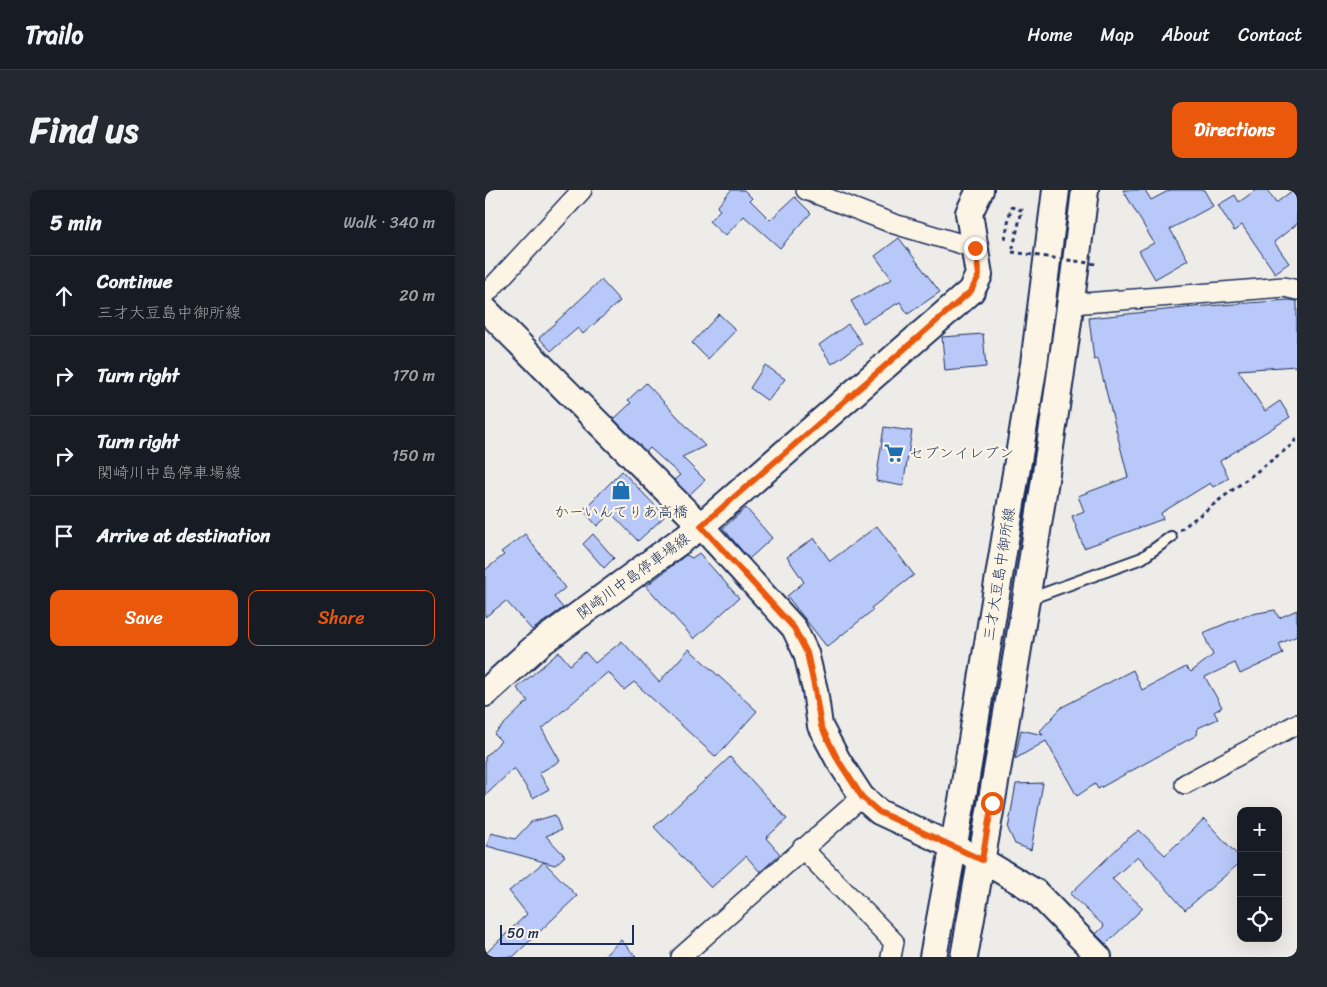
<!DOCTYPE html>
<html lang="en">
<head>
<meta charset="utf-8">
<style>
	:root { --surface:#171b24; --page:#242831; --text:#f1f3f6; --muted:#9ea1a6; --line:#363941; --accent:#ea580c }
	body { margin:0; font-family:Sriracha,"Klee One",sans-serif; background:var(--page); color:var(--text) }
	.controls { position:absolute; right:15px; bottom:15px; display:grid; overflow:hidden; border-radius:10px; box-shadow:0 5px 20px #0002 }
	.controls button { width:45px; height:45px; display:grid; place-items:center; padding:0; border:0; border-bottom:1px solid var(--line); background:var(--surface); color:var(--text); font:25px sans-serif }
	.scale { position:absolute; left:15px; bottom:12px; width:134px; box-sizing:border-box; padding-left:5px; border:2px solid #1b2f5e; border-top:0; font-size:14px; line-height:18px; white-space:nowrap; color:#1b2f5e; -webkit-text-stroke:4px #fcf5e5; paint-order:stroke }
	.stop { position:absolute; width:15px; height:15px; margin:-11px; border:4px solid #ea580c; border-radius:50%; background:#fff }
	.stop.end { background:#ea580c; border-color:#fff; box-shadow:0 1px 5px #0008 }
	.list { margin:0; padding:0; list-style:none }
	h2 { display:flex; justify-content:space-between; align-items:center; height:65px; margin:0; padding:0 20px; font-size:21px }
	h2 small { font-size:16px; font-weight:400; color:var(--muted) }
	.list li { display:grid; grid-template-columns:32px 1fr auto; gap:15px; align-items:center; box-sizing:border-box; height:80px; padding:0 20px; border-top:1px solid var(--line) }
	.list b { display:block; font-size:19px; white-space:nowrap }
	.list p { margin:0; font-size:16px; white-space:nowrap; color:var(--muted) }
	.list em { font-size:16px; font-style:normal; color:var(--muted) }
	.actions { display:flex; gap:10px; padding:15px 20px }
	.actions a { flex:1; padding:11px 0; border:1px solid var(--accent); border-radius:10px; text-align:center; font-size:18px; color:var(--accent) }
	.actions .main { background:var(--accent); color:#fff }
	.icon { flex:none; width:28px; height:28px; fill:none; stroke:currentColor; stroke-width:2; stroke-linecap:round; stroke-linejoin:round }
	.map { position:relative; flex:none; width:812px; height:767px; overflow:hidden; border-radius:10px }
	header { display:flex; align-items:center; gap:30px; box-sizing:border-box; height:70px; padding:0 25px; background:var(--surface); border-bottom:1px solid var(--line) }
	header strong { font-size:24px }
	nav { display:flex; gap:28px; margin-inline-start:auto; font-size:18px }
	.intro { display:flex; align-items:center; justify-content:space-between; box-sizing:border-box; height:120px; padding:0 30px }
	h1 { margin:0; font-size:35px }
	.button { padding:12px 22px; border-radius:10px; background:var(--accent); color:#fff; font-size:18px; font-weight:700 }
	main { display:flex; gap:30px; padding:0 30px }
	aside { flex:1; background:var(--surface); border-radius:10px; box-shadow:0 5px 20px #0002 }
	.map>svg:first-child { display:block }
</style>
</head>
<body>
<header>
<strong>Trailo</strong>
<nav><a>Home</a><a>Map</a><a>About</a><a>Contact</a></nav>
</header>
<div class="intro"><h1>Find us</h1><a class="button">Directions</a></div>
<main>
<aside>
<h2>5 min<small>Walk · 340 m</small></h2>
<ul class="list">
<li><svg class="icon" aria-label="ahead" viewBox="0 0 24 24"><path d="M12 20V5M6 11l6-6 6 6"/></svg><div><b>Continue</b><p>三才大豆島中御所線</p></div><em>20 m</em></li>
<li><svg class="icon" aria-label="right" viewBox="0 0 24 24"><path d="M7 20v-9h11M14 6l5 5-5 5"/></svg><div><b>Turn right</b></div><em>170 m</em></li>
<li><svg class="icon" aria-label="right" viewBox="0 0 24 24"><path d="M7 20v-9h11M14 6l5 5-5 5"/></svg><div><b>Turn right</b><p>関崎川中島停車場線</p></div><em>150 m</em></li>
<li><svg class="icon" aria-label="arrive" viewBox="0 0 24 24"><path d="M6 21V4h12l-3 4 3 4H6"/></svg><div><b>Arrive at destination</b></div></li>
</ul>
<div class="actions"><a class="main">Save</a><a>Share</a></div>
</aside>
<div class="map">
<svg width="812" height="767" viewBox="0 0 812 767">
	<rect width="100%" height="100%" fill="#eeece9"/>
	<filter id="ink" filterUnits="userSpaceOnUse"><feTurbulence type="fractalNoise" baseFrequency=".02" numOctaves="2"/><feDisplacementMap in="SourceGraphic" scale="10" xChannelSelector="R" yChannelSelector="G"/><feConvolveMatrix kernelMatrix="1 2 1 2 8 2 1 2 1" color-interpolation-filters="sRGB"/></filter>
	<g filter="url(#ink)">
		<!-- building -->
		<path fill="#b8c8f8" stroke="#1b2f5e" d="M246,0h13l8,8 -2,2 20,20 25,-23 16,16 -31,35 -36,-32 -19,20 -16,-15 11,-11 -3,-3z
			M638,0h22l6,10 19,-10h34l9,16 -43,23 18,31 -33,19 -16,-28 15,-8z
			M771,0h11l9,13 17,-13h4v34l-23,18 15,21 -14,10 -33,-48 -8,6 -16,-26 17,-10 4,7z
			M414,48l41,54 -32,22 -8,-12 -37,21 -12,-22 41,-22 -17,-23z
			M116,90l19,21 -37,33 -5,-6 -27,23 -12,-13z
			M804,110l8,1v65l-59,4 27,41 15,-10 10,16 -70,44 9,17 -16,9 -3,-4 -49,30 2,6 -79,29 -12,-32 12,-5 -6,-15 50,-19 -30,-118 -4,1 -5,-42 105,-11z
			M234,124l17,16 -28,29 -16,-16z
			M363,134l14,19 -30,21 -13,-19z
			M498,144l3,33 -41,4 -3,-34z
			M280,175l20,14 -17,22 -18,-13z
			M161,193l59,63 -23,11 23,23 -16,15 -15,-15 6,-5 -30,-27 -4,4 -32,-33 17,-16 -3,-3z
			M399,237l28,4 -9,55 -27,-5z
			M137,281l43,45 -27,25 -27,-28 -14,13 -14,-16z
			M261,318l26,30 -23,21 -26,-31z
			M392,336l37,49 -43,33 2,2 -46,37 -40,-51 17,-14 -17,-25 27,-19 16,23z
			M40,344l40,54 -11,9 9,11 -31,22 -26,-29 -21,16v-47l19,-15 -3,-3z
			M108,344l21,24 -10,10 -21,-24z
			M214,363l40,45 -45,41 -48,-53 40,-31 6,3z
			M790,420l4,8 18,-8v26l-18,8 4,10 -43,20 -5,-11 -30,14 17,30 -8,5 4,7 -20,9 -1,7 -99,54 -3,-5 -18,12 -31,-55 -31,18 6,-29 22,5 -3,-4 22,-24 71,-37 9,20 44,-23 5,5 22,-17 -10,-22 43,-18z
			M137,451l37,41 30,-33 68,62 -41,46 -82,-75 -10,8 -16,-18 -66,57 18,32 -21,12 10,16 -16,9 -19,-30 -29,28v-39l16,-16 -7,-7 34,-33 -11,-13 42,-36 11,13 15,-13 10,11z
			M245,567l57,62 -21,19 14,16 -20,18 -14,-16 -35,32 -57,-61z
			M558,593l-12,67 -16,-6 -7,-15 8,-45z
			M70,625l6,15 -15,6 19,20 -10,9 -11,-3 33,34 -64,61h-28v-3l42,-40 -18,-23 35,-29 -57,-16 4,-13 24,6 16,-17z
			M719,629l37,40v3l-56,48 -47,-54 -26,23 31,29 -37,36 -10,-10 8,-8 -34,-32 55,-53 14,-11 26,25z
			M136,750l15,17h-33z"/>
		<g fill="none" stroke-linecap="round" stroke-linejoin="round">
			<defs>
				<path id="service" d="M544,409l113,-41 29,-21"/>
				<path id="minor" d="M321,0l88,34 81,24
					M0,105l97,-105
					M587,114l212,-17 13,3
					M700,594l112,-60
					M317,658l92,94 -3,15
					M196,767l181,-160"/>
				<path id="tertiary" d="M0,119l216,217 93,102 12,25 9,37 5,36 18,34 24,37 17,15 103,48 54,32 63,65"/>
				<path id="secondary" d="M0,503l54,-49 162,-118 270,-235 8,-16 -10,-62 11,-23
					M448,767l30,-162 71,-431 22,-174
					M479,767c46,-255 90,-510 121,-767"/>
			</defs>
			<!-- service casing -->
			<use href="#service" stroke="#1b2f5e" stroke-width="14"/>
			<!-- minor casing -->
			<use href="#minor" stroke="#1b2f5e" stroke-width="22"/>
			<!-- tertiary casing -->
			<use href="#tertiary" stroke="#1b2f5e" stroke-width="28"/>
			<!-- secondary casing -->
			<use href="#secondary" stroke="#1b2f5e" stroke-width="30"/>
			<!-- path -->
			<path stroke="#1b2f5e" stroke-width="3" stroke-dasharray="4 4" stroke-linecap="butt" d="M520,49l6,-32 11,3 -10,42
				M695,340l113,-86 4,-7"/>
			<!-- service -->
			<use href="#service" stroke="#fcf5e5" stroke-width="10"/>
			<!-- minor -->
			<use href="#minor" stroke="#fcf5e5" stroke-width="19"/>
			<!-- tertiary -->
			<use href="#tertiary" stroke="#fcf5e5" stroke-width="24"/>
			<!-- secondary -->
			<use href="#secondary" stroke="#fcf5e5" stroke-width="26"/>
			<!-- path-bridge -->
			<path stroke="#1b2f5e" stroke-width="3" stroke-dasharray="4 4" stroke-linecap="butt" d="M527,62l84,12"/>
		</g>
	</g>
	<g fill="none" stroke-linecap="round" stroke-linejoin="round" filter="url(#ink)">
		<!-- route -->
		<path stroke="#ea580c" stroke-width="6" d="M490,58l4,27 -8,16 -270,235 93,102 13,25 8,37 6,36 17,34 24,37 17,15 103,48 10,-57"/>
	</g>
	<!-- icons -->
	<defs>
		<symbol id="supermarket-bare" viewBox="-9 -9 18 18"><path d="M-6-5.5h2.5l.6 2H6L4.5 2H-2.5L-4.4-4H-6ZM-1.5 3.2a1.3 1.3 0 1 0 .1 0ZM3 3.2a1.3 1.3 0 1 0 .1 0Z" fill="#1f6fb2" stroke="#fcf5e5" stroke-width="2.5" paint-order="stroke"/></symbol>
		<symbol id="shop-bare" viewBox="-9 -9 18 18"><path d="M-5-2.5h2.3a2.7 3.5 0 0 1 5.4 0H5L5.5 6h-11ZM-1.5-2.5h3a1.5 2.3 0 0 0-3 0Z" fill="#1f6fb2" stroke="#fcf5e5" stroke-width="2.5" paint-order="stroke"/></symbol>
	</defs>
	<g fill-rule="evenodd">
		<use href="#supermarket-bare" x="395" y="249" width="28" height="28"/>
		<use href="#shop-bare" x="122" y="286" width="28" height="28"/>
	</g>
	<g text-anchor="middle" dominant-baseline="central" stroke-width="4.5" stroke-linejoin="round" paint-order="stroke">
		<!-- poi labels -->
		<g font-size="15" fill="#1b2f5e" stroke="#fcf5e5" text-anchor="start">
			<text x="424" y="263">セブンイレブン</text>
			<text x="136" y="322" text-anchor="middle">かーいんてりあ高橋</text>
		</g>
		<!-- street labels -->
		<g font-size="15" fill="#1b2f5e" stroke="#fcf5e5">
			<text transform="translate(514 384) rotate(-81)">三才大豆島中御所線</text>
			<text transform="translate(148 386) rotate(-36)">関崎川中島停車場線</text>
		</g>
	</g>
</svg>
<div class="controls">
<button>+</button>
<button>−</button>
<button><svg class="icon" aria-label="locate" viewBox="0 0 24 24"><circle cx="12" cy="12" r="6"/><path d="M12 2v4M12 18v4M2 12h4M18 12h4"/></svg></button>
</div>
<div class="scale">50 m</div>
<div class="stop" style="left:507px;top:613px"></div>
<div class="stop end" style="left:490px;top:58px"></div>
</div>
</main>
</body>
</html>
